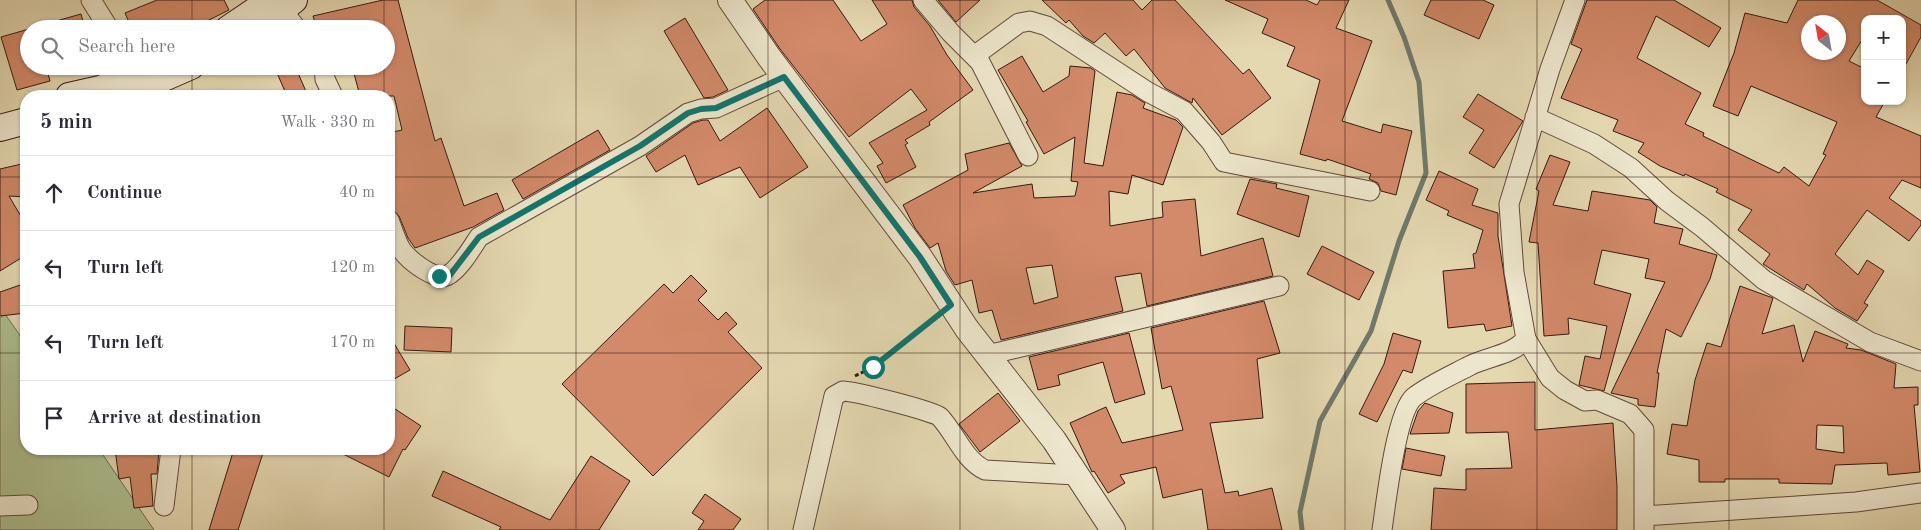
<!DOCTYPE html>
<html lang="en">
<head>
<meta charset="utf-8">
<style>
	:root { --surface:#fff; --page:#f2f2f3; --text:#2b2b33; --muted:#7c7c81; --line:#e1e1e2 }
	body { margin:0; font-family:"Old Standard TT",serif; background:var(--page); color:var(--text) }
	.controls { position:absolute; right:15px; top:15px; display:grid; overflow:hidden; border-radius:10px; box-shadow:0 1px 4px #0004 }
	.controls button { width:45px; height:45px; display:grid; place-items:center; padding:0; border:0; border-bottom:1px solid var(--line); background:var(--surface); color:var(--text); font:25px sans-serif }
	.compass { position:absolute; left:1801px; top:15px; width:45px; height:45px; border-radius:50%; background:var(--surface); box-shadow:0 1px 4px #0004; rotate:329deg }
	.stop { position:absolute; width:15px; height:15px; margin:-11px; border:4px solid #0f766e; border-radius:50%; background:#fff }
	.stop.end { background:#0f766e; border-color:#fff; box-shadow:0 1px 5px #0008 }
	.list { margin:0; padding:0; list-style:none }
	h2 { display:flex; justify-content:space-between; align-items:center; height:65px; margin:0; padding:0 20px; font-size:21px }
	h2 small { font-size:16px; font-weight:400; color:var(--muted) }
	.list li { display:grid; grid-template-columns:32px 1fr auto; gap:15px; align-items:center; box-sizing:border-box; height:75px; padding:0 20px; border-top:1px solid var(--line) }
	.list b { display:block; font-size:19px; white-space:nowrap }
	.list em { font-size:16px; font-style:normal; color:var(--muted) }
	.icon { flex:none; width:28px; height:28px; fill:none; stroke:currentColor; stroke-width:2; stroke-linecap:round; stroke-linejoin:round }
	.map { position:relative; flex:none; width:1921px; height:530px; overflow:hidden }
	.search { position:absolute; background:var(--surface); box-shadow:0 1px 4px #0004; left:20px; top:20px; width:375px; height:55px; display:flex; align-items:center; gap:12px; box-sizing:border-box; padding:0 18px; border-radius:28px; color:var(--muted); font-size:19px }
	.panel { position:absolute; background:var(--surface); box-shadow:0 1px 4px #0004; left:20px; top:90px; width:375px; height:365px; border-radius:20px }
	.map>svg:first-child { display:block }
</style>
</head>
<body>
<div class="map">
<svg width="1921" height="530" viewBox="0 0 1921 530">
	<rect width="100%" height="100%" fill="#e4d8b1"/>
	<filter id="stains"><feTurbulence type="fractalNoise" baseFrequency=".004" numOctaves="4"/><feColorMatrix values="0 0 0 0 .2 0 0 0 0 .09 0 0 0 0 .02 0 0 0 .5 -.17"/></filter>
	<radialGradient id="worn" r=".72"><stop offset=".6" stop-color="#630" stop-opacity="0"/><stop offset="1" stop-color="#630" stop-opacity=".3"/></radialGradient>
	<!-- green -->
	<path fill="#aec090" stroke="#726c50" d="M5,314l21,30v105h73l55,81h-154v-212z"/>
	<g fill="none" stroke-linecap="round" stroke-linejoin="round">
		<!-- stream -->
		<path stroke="#707a6b" stroke-width="5" d="M1302,530l-2,-18 20,-91 51,-90 28,-90 27,-68 -7,-91 -15,-45 -16,-37"/>
	</g>
	<!-- building -->
	<path fill="#d38a6a" stroke="#36190f" fill-rule="evenodd" d="M157,0h67l5,10 -38,19h-59l-7,-16z
		M383,0h15l37,141 6,-3 23,68 33,-13 7,17 -31,17 -58,21 -7,-10 -9,-22 -9,-7 -1,-4v-72l13,-3 -8,-34h-34l-8,-30h34v-37h-9l-2,-7 -27,7h-31l-4,-13z
		M765,0h68l28,41 26,-17 -15,-24h40l2,7 16,19 17,29 26,35 -44,32 1,3 -25,15 3,3 -3,2 11,22 -30,16 -9,-17 6,-3 -14,-20 58,-33 -16,-21 -62,48 -69,-88 -27,-40z
		M938,0h42l-24,22z
		M1042,0h91l9,10 10,-10h23l68,74 6,-5 22,29 -49,37 -29,-37 -1,5 -27,-15 -31,-39 -8,7 -21,-23 -11,10 -11,-7 -14,-16 -3,3z
		M1225,0h81l11,5 3,-5h29l-13,28 36,13 -30,80 39,12 2,-9 29,7 -16,64 -15,-4 -3,-8 -9,-4 2,-5 -44,-15 -1,2 -26,-7 20,-74 -33,-14 8,-19 -33,-14 6,-14z
		M1431,0h52l11,5 -15,34 -55,-24z
		M1587,0h87l47,28 -12,19 -53,-31 -19,42 64,35 -16,31 19,9 -1,3 76,37 5,-6 25,19 17,-31 -3,-1 14,-32 -86,-36 -13,30 -25,-10 21,-53 11,-40 42,10 11,-23h79l44,25v12l-19,34v-52h-37v16l-16,26 16,8v32h20l-9,16 45,19v52l-19,-8 -13,18 32,23v4l-12,16 -42,-31 -32,44 23,21 9,-15 17,11 -20,32 4,2 -11,16 -22,-13 -28,-24 -3,6 -41,-26 7,-10 -32,-24 14,-20 -36,-18 2,-3 -33,-15 -1,2 -24,-10 -22,-14 6,-9 -31,-12 5,-11 -57,-22 21,-49 -11,-5zM1808,22h30v30h-30z
		M81,14l4,15h-43v-4z
		M685,18l43,72 -15,7 -9,1 -40,-67z
		M29,29v37h17l4,15 -33,9 -16,-53z
		M1022,56l21,36 26,-16 1,-10 21,2 4,3 -11,92 19,3 14,-74 15,3 13,8 -2,5 33,12 7,7 -20,58 -31,-10 -4,19 -19,-3 1,35 53,-9 -1,-15 33,-3 6,57 62,-18 10,38 -126,30 -6,-33 -26,4 8,34 -122,29 -9,-30 -13,3 -7,-33 -17,5 -9,-14 -8,-28 -8,5 -15,-20 -12,-23 65,-35 -3,-16 44,-11 13,23 -49,27 59,-9 2,14 41,-2 3,-14 -7,-1 4,-44 -31,17 -18,-32 2,-1 -30,-51zM1052,265l6,32 -24,7 -8,-36z
		M274,66h21l13,30h-21z
		M1478,94l45,27 -29,47 -25,-15 15,-23 -21,-13z
		M767,108l41,59 -48,31 -20,-31 -42,18 -13,-30 -29,17 -10,-16 47,-33 10,-3h5l12,21z
		M598,130l12,20 -87,49 -11,-19z
		M1550,155l20,7 -17,43 35,6 4,-20 58,9 7,7 -3,16 29,6 -4,15 38,11 -7,24 -29,58 -15,-8 -9,44h2l-4,34 -17,-2v-6l-27,-6 54,-111 -20,-4 4,-19 -47,-9 -8,34 37,10 -27,97 -25,-6 6,-29 15,3 7,-33 -39,-8 1,16 -25,2 -6,-93 -9,-1 10,-51 -3,-2z
		M26,163v34l-17,-1 17,29v30l-26,16v-102z
		M1439,171l39,18 -6,16 26,8v23l14,90 -26,5 -2,-7 -36,4 -5,-57 32,-3 -2,-14 3,-1 7,-23 -36,-15 2,-4 -23,-11z
		M1250,179l27,5 -1,4 33,8 -10,41 -62,-23z
		M1322,246l52,26 -15,28 -52,-26z
		M691,275l16,16 -9,9 20,20 8,-8 11,12 -9,8 34,36 -109,108 -91,-92 102,-100 9,9z
		M26,283v30l-26,3v-24z
		M1740,286l33,12 -11,36 32,-9 9,37 12,-31 33,13 -2,4 15,2 35,14 -2,24 24,-1v18h-4l6,67 -32,3 -1,-12 -52,2 -3,19 -53,-1v-4h-54v3h-26v-22l-32,-6 5,-30 15,2 8,-46 12,-37 14,4zM1817,425l26,1 1,27 -28,-4z
		M1264,301l16,52 -23,6 6,59 -53,5 15,70 13,-2 1,5 33,-8 10,42h-74l-6,-41 -39,9 -7,-31 -36,8 5,8 -17,10 -14,-22 -2,1 -22,-49 36,-16 16,36 61,-13 -12,-44 -9,3 -11,-61z
		M405,326l47,2 -1,24 -47,-2z
		M1129,333l16,61 -30,9 -12,-41 -45,13 2,10 -22,5 -9,-33z
		M1393,333l28,8 -9,32 -9,-3 -26,52 -18,-8 25,-50z
		M389,335l21,35 -21,12z
		M1535,382v48l78,-7 4,64v43h-186l3,-42 32,2v-21l46,-1 -4,-36 -42,1v-49z
		M998,393l22,28 -40,31 -21,-28z
		M1425,403l28,10 -4,20 -39,1 8,-23z
		M389,405l32,21 -16,24 -2,-1 -14,28 -56,-28h56z
		M1406,448l39,8 -4,20 -39,-7z
		M115,449h44l-2,25h-6l2,32 -19,2 -4,-31 -11,2z
		M234,449h15l14,4 -25,77h-29z
		M591,456l39,25 -31,49h-100l2,-3 -69,-31 11,-25 107,49z
		M705,494l36,25 -8,11h-35l6,-9 -12,-8z"/>
	<g fill="none" stroke-linecap="round" stroke-linejoin="round">
		<defs>
			<path id="minor" d="M91,0l18,29
				M923,0l28,33 29,29 48,94
				M1575,0l-25,69 -41,135 5,68 12,67 24,39 15,12 20,11 12,-1 33,14 14,16v100
				M282,10l15,19
				M974,56l45,-33 11,-2 17,5 101,66 36,19 27,31 13,20 146,29
				M324,66l1,13 8,17
				M1535,117l59,27 37,24 36,33 35,26 62,53 106,62 51,19
				M389,220c4,10 7,21 12,29 7,11 37,35 49,25 12,-9 21,-25 29,-37l161,-91 48,-33 13,-4 15,-1 68,-31
				M987,355l292,-69
				M0,506l28,-1
				M164,506l7,-57
				M1644,516l212,-14 65,-9
				M803,530l31,-134 9,-5c10,0 91,20 97,26 15,16 24,43 45,53l91,5
				M1382,530c4,-27 14,-118 32,-133 17,-13 38,-22 57,-32 19,-9 41,-10 55,-26"/>
			<path id="tertiary" d="M730,0l39,57 151,200 47,72 87,111 59,90"/>
			<path id="secondary" d="M261,26l33,-26
				M228,29l43,-29
				M141,88l50,-22
				M69,96l31,-7 57,-23
				M0,128l26,-7"/>
		</defs>
		<!-- minor casing -->
		<use href="#minor" stroke="#624938" stroke-width="21"/>
		<!-- tertiary casing -->
		<use href="#tertiary" stroke="#624938" stroke-width="26"/>
		<!-- secondary casing -->
		<use href="#secondary" stroke="#36190f" stroke-width="28"/>
		<!-- path -->
		<path stroke="#36190f" stroke-width="3" stroke-dasharray="4 2.5" stroke-linecap="butt" d="M855,376l18,-9 64,-51"/>
		<!-- minor -->
		<use href="#minor" stroke="#ede6cc" stroke-width="19"/>
		<!-- tertiary -->
		<use href="#tertiary" stroke="#ede6cc" stroke-width="24"/>
		<!-- secondary -->
		<use href="#secondary" stroke="#ede6cc" stroke-width="26"/>
	</g>
	<g fill="none" stroke-linecap="round" stroke-linejoin="round">
		<!-- route -->
		<path stroke="#0f766e" stroke-width="6" d="M439,276l11,-1 29,-38 161,-91 48,-33 13,-4 15,-1 68,-31 136,180 31,48 -78,62"/>
	</g>
	<!-- grid -->
	<path fill="none" stroke="#36190f" stroke-width="1" stroke-opacity="0.55" d="M192,0v29M384,0v29M576,0v530M768,0v530M960,0v530M1153,0v530M1345,0v530M1537,0v530M1729,0v530M192,66v30M384,66v30M0,177h26M389,177h1532M0,353h26M389,353h1532M192,449v81M384,449v81"/>
	<rect width="100%" height="100%" filter="url(#stains)"/>
	<rect width="100%" height="100%" fill="url(#worn)"/>
</svg>
<div class="controls">
<button>+</button>
<button>−</button>
</div>
<svg class="compass" viewBox="-18 -18 36 36"><path d="M0-13l5 13h-10z" fill="#e53935"/><path d="M0 13l5-13h-10z" fill="#7c7c81"/></svg>
<div class="stop" style="left:873px;top:367px"></div>
<div class="stop end" style="left:439px;top:276px"></div>
<div class="search"><svg class="icon" aria-label="search" viewBox="0 0 24 24"><circle cx="10" cy="10" r="6"/><path d="M15 15l6 6"/></svg>Search here</div>
<section class="panel">
<h2>5 min<small>Walk · 330 m</small></h2>
<ul class="list">
<li><svg class="icon" aria-label="ahead" viewBox="0 0 24 24"><path d="M12 20V5M6 11l6-6 6 6"/></svg><div><b>Continue</b></div><em>40 m</em></li>
<li><svg class="icon" aria-label="left" viewBox="0 0 24 24"><path d="M17 20v-9H6M10 6l-5 5 5 5"/></svg><div><b>Turn left</b></div><em>120 m</em></li>
<li><svg class="icon" aria-label="left" viewBox="0 0 24 24"><path d="M17 20v-9H6M10 6l-5 5 5 5"/></svg><div><b>Turn left</b></div><em>170 m</em></li>
<li><svg class="icon" aria-label="arrive" viewBox="0 0 24 24"><path d="M6 21V4h12l-3 4 3 4H6"/></svg><div><b>Arrive at destination</b></div></li>
</ul>
</section>
</div>
</body>
</html>
